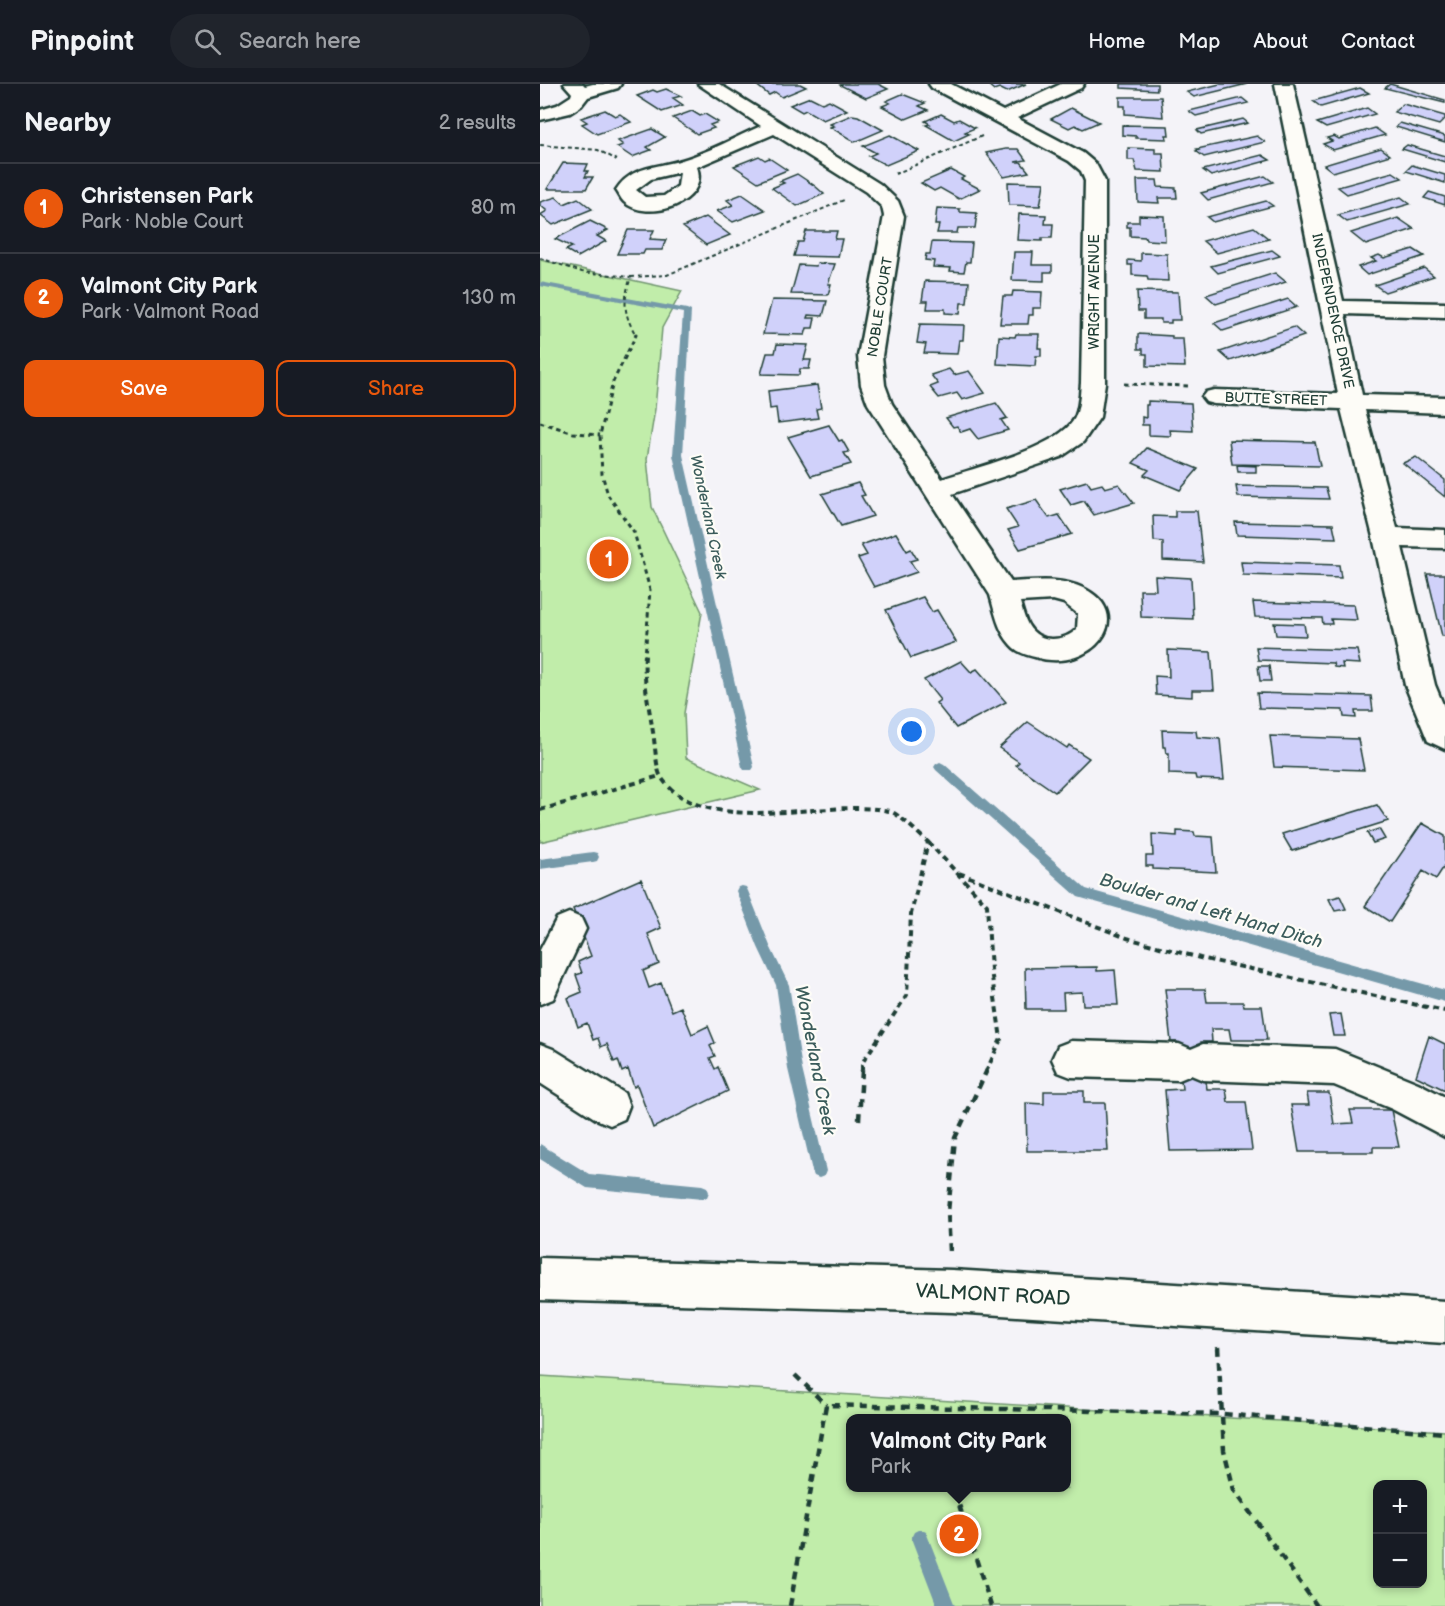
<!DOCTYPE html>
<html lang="en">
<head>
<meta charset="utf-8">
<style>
	:root { --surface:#171b24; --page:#20242c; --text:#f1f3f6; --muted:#9ea1a6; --line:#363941; --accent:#ea580c }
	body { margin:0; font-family:"Balsamiq Sans",sans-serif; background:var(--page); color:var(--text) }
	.controls { position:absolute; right:18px; bottom:18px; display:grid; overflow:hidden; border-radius:12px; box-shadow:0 3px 9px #0003 }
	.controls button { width:54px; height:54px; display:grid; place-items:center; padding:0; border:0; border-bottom:2px solid var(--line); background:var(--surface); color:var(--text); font:30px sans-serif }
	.you { position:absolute; left:372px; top:648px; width:21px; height:21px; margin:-15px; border:4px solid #fff; border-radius:50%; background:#1a73e8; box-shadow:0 0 0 9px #1a73e833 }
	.badge { display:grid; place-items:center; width:39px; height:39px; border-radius:50%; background:var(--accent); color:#fff; font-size:20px; font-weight:700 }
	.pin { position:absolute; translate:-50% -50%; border:3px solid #fff; box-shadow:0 2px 6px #0006 }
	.popup { position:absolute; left:306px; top:1330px; width:225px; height:78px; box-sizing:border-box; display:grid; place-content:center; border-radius:12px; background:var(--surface); filter:drop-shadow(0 2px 4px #0005); font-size:20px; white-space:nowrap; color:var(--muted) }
	.popup b { font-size:22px; color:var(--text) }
	.popup::after { content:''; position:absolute; left:50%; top:100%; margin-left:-12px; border:12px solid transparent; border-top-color:var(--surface) }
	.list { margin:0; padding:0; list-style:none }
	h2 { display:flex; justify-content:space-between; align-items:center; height:78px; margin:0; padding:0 24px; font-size:26px }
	h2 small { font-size:20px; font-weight:400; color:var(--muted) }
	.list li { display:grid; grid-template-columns:39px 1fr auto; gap:18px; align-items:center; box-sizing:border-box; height:90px; padding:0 24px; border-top:2px solid var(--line) }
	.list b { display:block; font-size:22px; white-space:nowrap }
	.list p { margin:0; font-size:20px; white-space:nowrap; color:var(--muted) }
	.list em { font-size:20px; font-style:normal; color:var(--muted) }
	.actions { display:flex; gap:12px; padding:18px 24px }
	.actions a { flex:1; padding:14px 0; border:2px solid var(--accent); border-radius:12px; text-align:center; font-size:21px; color:var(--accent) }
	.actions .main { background:var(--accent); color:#fff }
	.icon { flex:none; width:33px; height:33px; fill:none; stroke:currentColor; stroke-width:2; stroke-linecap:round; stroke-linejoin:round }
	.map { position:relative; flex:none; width:905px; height:1522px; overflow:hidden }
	header { display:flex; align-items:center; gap:36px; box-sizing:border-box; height:84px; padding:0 30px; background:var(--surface); border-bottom:2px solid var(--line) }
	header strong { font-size:28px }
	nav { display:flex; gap:33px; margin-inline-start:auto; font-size:21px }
	.search { width:420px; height:54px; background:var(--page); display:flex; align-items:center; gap:15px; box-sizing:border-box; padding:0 21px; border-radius:33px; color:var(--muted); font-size:22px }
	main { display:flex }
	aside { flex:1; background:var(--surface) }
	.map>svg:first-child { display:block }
</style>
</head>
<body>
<header>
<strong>Pinpoint</strong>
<div class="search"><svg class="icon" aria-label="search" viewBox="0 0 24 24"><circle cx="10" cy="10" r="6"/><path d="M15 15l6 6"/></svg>Search here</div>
<nav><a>Home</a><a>Map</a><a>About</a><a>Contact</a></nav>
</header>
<main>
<aside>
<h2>Nearby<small>2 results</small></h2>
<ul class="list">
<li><span class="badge">1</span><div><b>Christensen Park</b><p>Park · Noble Court</p></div><em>80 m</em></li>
<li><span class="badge">2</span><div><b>Valmont City Park</b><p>Park · Valmont Road</p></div><em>130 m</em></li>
</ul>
<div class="actions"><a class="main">Save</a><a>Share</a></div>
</aside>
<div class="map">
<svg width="905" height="1522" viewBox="0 0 905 1522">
	<rect width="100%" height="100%" fill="#f4f3f8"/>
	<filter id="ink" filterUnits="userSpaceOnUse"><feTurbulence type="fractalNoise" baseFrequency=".0167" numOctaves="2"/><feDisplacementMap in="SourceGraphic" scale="12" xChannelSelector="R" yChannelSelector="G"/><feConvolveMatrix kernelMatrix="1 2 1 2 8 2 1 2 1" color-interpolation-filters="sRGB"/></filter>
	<g filter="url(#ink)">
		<!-- green -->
		<path fill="#c1edaa" stroke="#70956f" stroke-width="1.5" fill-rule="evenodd" d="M0,176l142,31 -20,37 -7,81 -8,50 5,48 50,105 -18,101 2,45 74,32 -220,52z
			M0,1292l905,55v175h-905zM527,1334v70h-216v-70zM882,1400v100h-44v-100z"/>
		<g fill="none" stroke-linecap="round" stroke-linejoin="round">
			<!-- stream -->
			<path fill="#7499a9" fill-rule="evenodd" d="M0,198l147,27 4,2 -8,144 71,312 -2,3h-8l-2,-3 -69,-312 10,-142 -143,-27z
				M400,678l4,2 142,125 359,101v12l-367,-105 -142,-127 -2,-3 2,-3z
				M53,768l4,1 2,4 -2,4 -4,1 -53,7v-10z
				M202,802l4,1 2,4 22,55 19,39 13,84 24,102 -2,5 -5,2 -5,-2 -2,-5 -24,-102 -12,-84 -18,-38 -22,-56 2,-4z
				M0,1060l49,30 113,11 5,2 2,5 -2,5 -5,2 -115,-11 -47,-29z
				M380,1445l6,3 29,74h-18l-26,-68 3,-6z"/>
		</g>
		<!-- building -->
		<path fill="#d0d1fa" stroke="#1f3d34" stroke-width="1.5" d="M215,0h45l6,3 -24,10 -7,-5 -6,3z
			M303,0h35l10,5 -22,9 -26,-13z
			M447,0h39l-19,8 -8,-4 -5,2z
			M581,0h36v6l-36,-2z
			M680,0h27l-53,13 -7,-5z
			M850,0l55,16v3l-60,-15z
			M820,4l9,5 -48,14 -8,-6z
			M126,5l15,7 -8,2 10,7 -21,7 -25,-16 16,-6 4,2z
			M362,10l23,9 -6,3 9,4 -22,9 -24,-13 8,-3 -4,-2z
			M270,13l12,6 7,-3 18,10 -24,10 -17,-10 -4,2 -12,-7z
			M580,13h41l2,20 -38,-3v-8h-5z
			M702,14l6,5 -52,13 -7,-5z
			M863,20l42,12v3l-6,6 -45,-13z
			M531,24l28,14 -16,7 -8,-4 -6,3 -18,-9z
			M827,24l8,6 -49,14 -9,-5z
			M65,26l10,6 5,-2 11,8 -34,12 -15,-10 5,-2 -6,-4z
			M152,27l8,5 5,-2 13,8 -8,3 4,3 -17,6 -24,-16z
			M401,30l13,7 5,-2 16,9 -10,4 4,2 -15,7 -28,-16 4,-1 -5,-3z
			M312,31l6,1 25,14 -28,12 -25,-15 4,-1 -4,-2z
			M703,35l5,4 -47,11 -4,-4z
			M860,39l45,13v6l-49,-15z
			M582,41l46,1 1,9h-3l1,4 -31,-1v-2l-14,-1z
			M835,44l10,7 -52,15 -10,-6 9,-3 -5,-3 7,-2 5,3z
			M112,45l13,8 -18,10 4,3 -19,7 -15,-10 6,-2 -5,-4z
			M350,51l29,16 -33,14 -17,-9 7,-3 -13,-7z
			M717,52l8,6 -61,15 -8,-6 3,-1 -2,-1z
			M867,61l38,11v6l-43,-13z
			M588,64l27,1v4h8l1,19 -27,-1 -3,-11h-6z
			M841,64l9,7 -57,17 -9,-7z
			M466,65h12l8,11 -11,2h6l8,10 -25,5 -18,-24z
			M722,71l8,5 -59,16 -8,-6z
			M219,72l6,4 4,-2 18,12 -29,12 -24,-16z
			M23,79l25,1 -3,7h3l-3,6h8l-7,12h-39z
			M872,81l33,10v8l-39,-12z
			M411,86l13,7 -3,2 19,10 -21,10 -19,-11 -6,3 -13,-8z
			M853,88l9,6 -55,16 -9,-7z
			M257,90l18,12 9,8 -27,12 -25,-18 12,-5 -4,-2z
			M725,92l8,6 -65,18 -7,-7z
			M597,96h20l1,7 18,1 1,10h-19l1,5 -21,-1z
			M468,98l36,1 -4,23 -31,-1z
			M889,108l16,5v8l-21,-7z
			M202,110l23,16 -32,12 -16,-11 16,-6 -6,-5z
			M16,113l8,7 14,-6 14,11 -39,16 -13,-10 7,-4 -7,-6v-3z
			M861,113l9,7 -63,18 -9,-7z
			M726,117l7,5 -60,16 -6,-5z
			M397,124l23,1v3l17,1 -2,15h-17l-1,5h-20l2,-8h-4z
			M479,130l27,1 -1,9h8l-1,14h-10v3l-25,-1z
			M599,131l25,1 1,25 -19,-1 -1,-3 -15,-1v-9h-3v-5h12z
			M166,133l24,18 -24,10 -23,-18z
			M858,134l16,11 -48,16 -15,-12z
			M50,137l18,9 -11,6 9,5 -28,16 -12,-7 6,-3 -17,-8z
			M714,143l15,12 -52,14 -14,-12z
			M88,146h26l-4,9 16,1 -4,10h-17l-2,4h-26z
			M266,147h31l-2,8h7l-4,18 -44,-1 4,-14h5z
			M392,158l40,1 -2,19h-4l-2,10 -14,-1 1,-3 -18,-1 1,-6 -9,-1 1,-6h4z
			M873,165l11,7 -57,19 -9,-8 18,-6 -5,-3 8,-3 5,3z
			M732,166l8,6 -62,17 -7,-7z
			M474,168h19l-1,13h20v7h-8v9l-32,-1z
			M601,169l26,1 1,27 -20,-1 -1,-4 -15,-1v-10h-4v-5l13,1z
			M277,179l18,1 -7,20h3l-3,11 -37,-1 8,-29 17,1z
			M884,184l10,8 -49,16 -10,-7z
			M735,189l11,9 -70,22 -10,-9z
			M385,197l44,1 -2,21h-6l-1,11 -15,-1v-4h-18l1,-8h-6z
			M473,207l29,1 -1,16h-8v7h-4l-1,9h-28l3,-28h9z
			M597,207l41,1 2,28h-9v3h-10v-4h-17v-8h-6z
			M748,215l9,8 -74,24 -9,-8z
			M232,216l55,1 -4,15 -15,-1 -1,3h8l-2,10h-6l-2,7 -42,-1z
			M380,240l44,1 -1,15h-4l-2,14 -33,-1 2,-9 -9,-1z
			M754,243l10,9 -74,25 -10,-9z
			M476,250h23l-1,14h3v8h-5l-1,10 -38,-2 2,-28 16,1z
			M598,250l34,2v3h11l2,28 -38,-1v-12h-4v-5h-5z
			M237,260l31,1 -4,15h7l-2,9h-9l-1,6 -38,-1 6,-21h8z
			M409,285l5,6 15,-4 16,22 -23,7 -5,-7 -18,5 -9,-11 8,-3 -7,-9z
			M277,301l4,23 -5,1 2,9 -40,5 -2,-15 -6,1 -2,-18z
			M608,317l43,2 2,28 -23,-1 1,6 -22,-1v-10h-7v-8l4,1v-13h2z
			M456,319l11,15 -6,2 7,10 -30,9 -8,-10 -9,3 -4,-6 -4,1 -7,-9z
			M289,341l10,16 3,-1 7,12 -5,1 7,11 -40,12 -23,-39z
			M689,356l86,2 5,24 -88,-2z
			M607,364l51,21 -18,21 -36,-15 5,-5 -16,-7z
			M876,373l29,23v17l-42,-34z
			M697,381l19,1v6h-18z
			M547,397l4,6 11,-3 3,4 14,-4 15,19 -40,12 -10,-14 -13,4 -11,-16z
			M318,399l7,12 -4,1 12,20 -32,10 -19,-32z
			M696,402l90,2 3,11 -91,-2z
			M496,416l13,18 10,-3 13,19 -52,15 -12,-19 10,-3 -12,-18z
			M635,427h22l6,51 -40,-2v-18l-9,-1 -1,-25 22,1z
			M695,438l98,2 3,14 -99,-3z
			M356,449l11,18 4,-2 6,10 -7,2 7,11 -43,15 -16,-29 9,-3 -6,-10z
			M701,478l98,3 2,13 -98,-3z
			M887,490h18v62h-3z
			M615,492l36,2 2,41 -52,-2 -1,-27h16z
			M383,513l9,15 5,-2 19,32 -45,16 -25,-48z
			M713,518l101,3 3,15 -26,-1 1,5h-9l-1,-6 -67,-1z
			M734,539l30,1 2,12 -30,-1z
			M716,563l101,3 3,14 -18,-1 1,5 -9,-1 -1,-4 -75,-3z
			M628,566l43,2 3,38h-22v7l-36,-2 -1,-19 14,1z
			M421,577l10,11 6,-3 29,33 -50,26 -20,-25 4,-3 -16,-20z
			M718,582h11l2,15h-11z
			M717,609l114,3 2,15h-18l1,7 -12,-1 -1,-7 -84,-2z
			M488,638l39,26 2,-3 20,13 -34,34 -39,-27 3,-3 -20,-14z
			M622,646l34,1 1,6 23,2 4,41 -28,-1 -1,-4 -26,-1v-21h-3l-1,-6h-2z
			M730,652l88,3 6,31 -90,-3z
			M837,721l11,16 -96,30 -10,-17z
			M882,739l23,13v29l-9,14 -13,-8 -33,51 -25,-16z
			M839,745l6,10 -12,4 -6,-10z
			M637,747l17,1 1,4 18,1 3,35 -63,-3v-3h-7v-10h7l-1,-22 25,2z
			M101,795l20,49 -13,6 11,30 -16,7 6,17 12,-5 11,28 9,-4 11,27 16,-8 7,17 -5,3 5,10 -5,2 5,11 3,-2 10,24 -75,37 -16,-43 -3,2 -6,-18 -6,3 -4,-12 -4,2 -7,-18 -6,3 -3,-9 -5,2 -6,-17 -9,4 -10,-29 14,-6 -6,-17 6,-2 -4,-11 13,-6 -18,-47z
			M800,812l6,13 -11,2 -6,-12z
			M557,883v4l18,-1 3,35h-35l-1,-13 -19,1 1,16h-38l-1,-41z
			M625,905h40l2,13h36l1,4h18l5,34h-36l-2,-11h-18l1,13h-11l6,47h19l2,13h18l6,48 -82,1 -5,-61 17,-1 -5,-47h-6z
			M801,930l4,22h-12l-4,-21z
			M889,952l16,8v46l-29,-14z
			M504,1007h40v12h21l3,48h-81l-1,-48 18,1z
			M767,1009h22l5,31 19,-1 -3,-13h41l8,37h-26v5h-74l-8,-47h18z"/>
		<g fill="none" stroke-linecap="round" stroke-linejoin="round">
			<defs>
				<path id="minor" d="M24,0h19l2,2 8,-2h28l-3,4 -30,9 -7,9 -11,7 -30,7v-10l17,-5 14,-9 1,-3z
					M158,0h21l161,100 18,17 6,15 -22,140 3,29 7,19 50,75c31,-11 123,-32 134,-64 4,-10 4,-22 5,-32l4,-202 -4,-10 -12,-10 -137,-73 -3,-4h22l52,27 58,-27h23l-3,4 -64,30 66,35 13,11 9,17v202l-5,34 -17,25 -22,15 -109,37 59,88c23,-1 49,-5 72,6 56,27 8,87 -48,69 -9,-2 -18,-5 -24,-12 -13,-14 -16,-33 -21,-50l-122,-191 -7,-19 -3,-29 26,-140 -2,-9 -16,-15 -92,-58 -77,33c13,36 -50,56 -73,35 -3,-3 -5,-8 -8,-12 16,-25 41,-22 66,-30 27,-8 54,-23 79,-34zM140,88l-2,14 -14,10 -19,1 -9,-7 15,-11zM513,516l11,3 14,11 -1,15c-13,13 -38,15 -49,-4 -4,-7 -6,-16 -8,-23z
					M735,0h18l50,217 102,2v14l-100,-3 17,81 83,2v16l-80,-3 32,118 48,2v18l-43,-1 33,138 10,24v40l-17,-8 -23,-56 -32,-148 -32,-128 -127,-5 -8,-2 -4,-5 4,-5 8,-2 124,4z
					M29,829l12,5 5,11 -33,70 -13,5v-54l17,-32z
					M531,957l108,3 12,5 12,-5 132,5 83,34 27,14v40l-53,-28 -58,-24 -131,-5 -12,-5 -12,5 -108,-3 -13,-5 -6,-13 6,-13z
					M0,960l13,5 71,44 5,13 -5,13 -14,6 -14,-6 -56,-36z"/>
				<path id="major" d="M0,1174l412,12 493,31v42l-493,-31 -412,-12z"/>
			</defs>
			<!-- minor casing -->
			<use href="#minor" stroke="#1f3d34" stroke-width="5"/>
			<!-- major casing -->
			<use href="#major" stroke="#1f3d34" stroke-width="5"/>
			<!-- path-far3 -->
			<path stroke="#1f3d34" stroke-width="2" stroke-dasharray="4 3" stroke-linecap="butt" d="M0,61l58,5 19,10
				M355,90l87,-38
				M0,174l42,14 49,5c-8,23 -8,37 5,58
				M91,193l36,-2 177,-75"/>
			<!-- path-far2 -->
			<path stroke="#1f3d34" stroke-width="3" stroke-dasharray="4.5 4" stroke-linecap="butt" d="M95,249l1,2 -23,47 -13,53 2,39 6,21 26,37 16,58 -5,67
				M584,300l64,2
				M0,338l34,11 26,2"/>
			<!-- path-far1 -->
			<path stroke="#1f3d34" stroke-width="4" stroke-dasharray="6 4.5" stroke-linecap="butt" d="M105,571c-2,26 4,52 8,77 2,11 3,37 8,45 43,64 165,20 228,34 10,2 30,24 39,31l-17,72 -4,81 -45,68v9
				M0,726l120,-34
				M388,758l59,63 4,65 10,69 -15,33
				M419,789l168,65 73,20 245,53"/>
			<!-- path -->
			<path stroke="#1f3d34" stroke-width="4.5" stroke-dasharray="8 6" stroke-linecap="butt" d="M319,1036l3,-50
				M410,1167l-2,-39 7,-74 32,-68
				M678,1263l6,103 10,40 83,116
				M255,1291l31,30
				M415,1408l36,114
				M250,1522l36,-201 397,9 222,19"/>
			<!-- minor -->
			<use href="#minor" fill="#fdfcf7" fill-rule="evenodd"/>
			<!-- major -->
			<use href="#major" fill="#fdfcf7" fill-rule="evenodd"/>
		</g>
	</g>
	<g text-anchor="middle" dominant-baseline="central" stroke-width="4.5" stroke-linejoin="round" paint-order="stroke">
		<!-- far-street labels -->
		<g font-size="14" fill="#1f3d34" stroke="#fdfcf7">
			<text transform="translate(554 208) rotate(-90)">WRIGHT AVENUE</text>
			<text transform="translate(340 223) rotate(-81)">NOBLE COURT</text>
			<text transform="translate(793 227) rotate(78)">INDEPENDENCE DRIVE</text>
			<text transform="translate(736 315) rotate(2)">BUTTE STREET</text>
		</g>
		<!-- far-water labels -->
		<g font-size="15" font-style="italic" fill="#3b5c5b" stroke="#fdfcf7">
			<text transform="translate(168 433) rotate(78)">Wonderland Creek</text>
		</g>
		<!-- water labels -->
		<g font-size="18" font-style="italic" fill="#3b5c5b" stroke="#fdfcf7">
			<text transform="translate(671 827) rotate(16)">Boulder and Left Hand Ditch</text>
			<text transform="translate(275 976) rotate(79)">Wonderland Creek</text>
		</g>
		<!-- near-street labels -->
		<g font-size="20" fill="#1f3d34" stroke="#fdfcf7">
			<text transform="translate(453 1211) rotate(3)">VALMONT ROAD</text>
		</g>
	</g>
</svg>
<div class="controls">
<button>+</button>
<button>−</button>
</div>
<div class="you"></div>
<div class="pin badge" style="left:69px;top:475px">1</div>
<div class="pin badge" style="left:419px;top:1450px">2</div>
<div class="popup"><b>Valmont City Park</b>Park</div>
</div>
</main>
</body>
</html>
